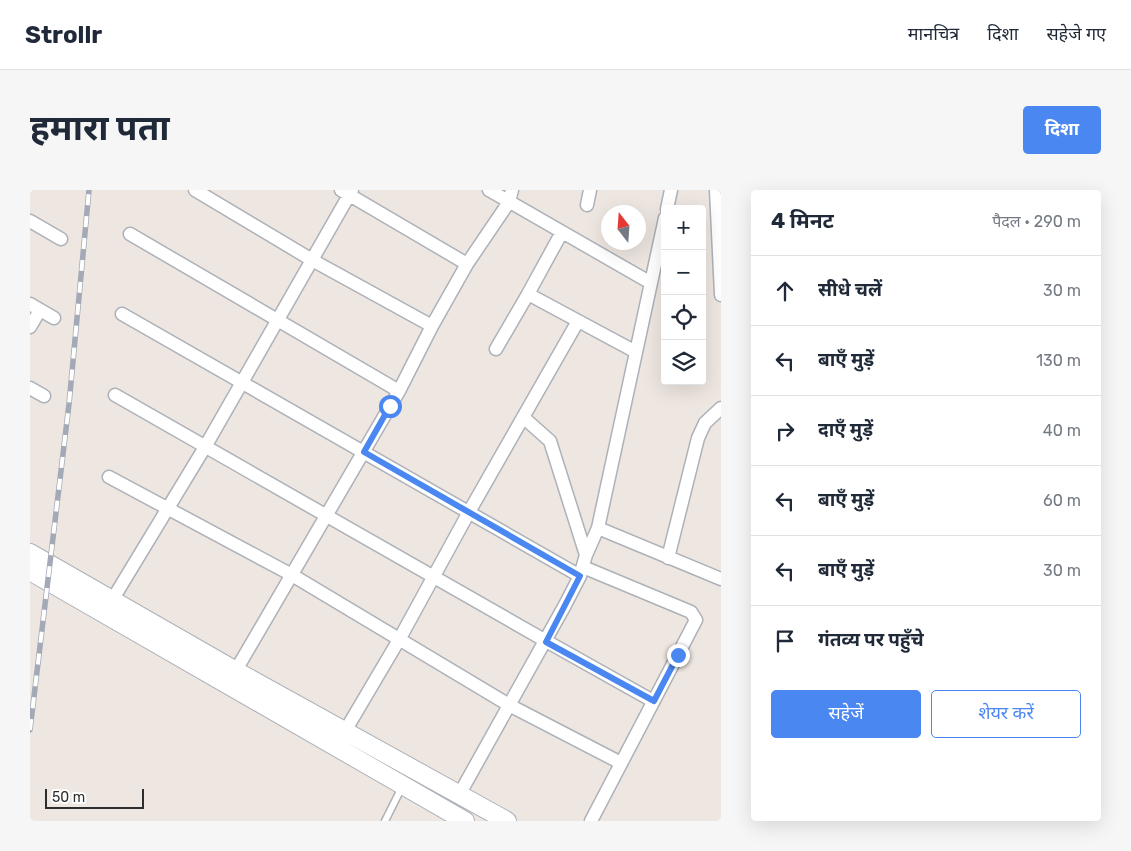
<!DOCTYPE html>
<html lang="hi">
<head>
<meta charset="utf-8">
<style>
	:root { --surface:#fff; --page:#f6f6f7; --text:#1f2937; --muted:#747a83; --line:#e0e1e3; --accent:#4a87f1 }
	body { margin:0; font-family:Rubik,"Noto Sans Devanagari",sans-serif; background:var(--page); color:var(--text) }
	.controls { position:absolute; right:15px; top:15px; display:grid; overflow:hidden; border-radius:5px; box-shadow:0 5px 20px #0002 }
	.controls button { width:45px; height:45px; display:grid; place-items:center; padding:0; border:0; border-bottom:1px solid var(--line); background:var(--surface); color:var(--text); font:25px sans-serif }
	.compass { position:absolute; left:571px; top:15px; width:45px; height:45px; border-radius:50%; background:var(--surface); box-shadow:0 5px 20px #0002; rotate:343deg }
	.scale { position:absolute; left:15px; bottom:12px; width:99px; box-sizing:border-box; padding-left:5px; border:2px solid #2d2d2d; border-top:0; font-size:14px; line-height:18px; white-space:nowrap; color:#2d2d2d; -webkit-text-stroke:4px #fff; paint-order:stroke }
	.stop { position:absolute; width:15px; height:15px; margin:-11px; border:4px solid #4a87f1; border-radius:50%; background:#fff }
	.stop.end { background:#4a87f1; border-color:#fff; box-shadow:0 1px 5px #0008 }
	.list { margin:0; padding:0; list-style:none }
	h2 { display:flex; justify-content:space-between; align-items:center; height:65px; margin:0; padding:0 20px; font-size:21px }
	h2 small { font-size:16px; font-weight:400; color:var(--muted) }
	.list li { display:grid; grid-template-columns:32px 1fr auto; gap:15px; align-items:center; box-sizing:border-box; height:70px; padding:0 20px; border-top:1px solid var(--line) }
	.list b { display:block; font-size:19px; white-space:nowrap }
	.list em { font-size:16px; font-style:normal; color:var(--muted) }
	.actions { display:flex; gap:10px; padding:15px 20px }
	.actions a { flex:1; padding:11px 0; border:1px solid var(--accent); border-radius:5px; text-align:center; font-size:18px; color:var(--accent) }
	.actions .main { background:var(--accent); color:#fff }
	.icon { flex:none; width:28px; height:28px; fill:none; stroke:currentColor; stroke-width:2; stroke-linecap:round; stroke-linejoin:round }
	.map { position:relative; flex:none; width:691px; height:631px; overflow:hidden; border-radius:5px }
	header { display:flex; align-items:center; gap:30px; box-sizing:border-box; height:70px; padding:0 25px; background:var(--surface); border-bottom:1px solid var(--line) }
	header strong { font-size:24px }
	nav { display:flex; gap:28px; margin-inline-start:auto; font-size:18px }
	.intro { display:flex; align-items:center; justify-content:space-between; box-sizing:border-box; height:120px; padding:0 30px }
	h1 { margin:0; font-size:35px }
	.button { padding:12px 22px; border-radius:5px; background:var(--accent); color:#fff; font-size:18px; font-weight:700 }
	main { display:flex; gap:30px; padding:0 30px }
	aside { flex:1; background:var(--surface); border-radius:5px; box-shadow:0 5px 20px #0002 }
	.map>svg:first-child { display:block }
</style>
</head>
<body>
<header>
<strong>Strollr</strong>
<nav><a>मानचित्र</a><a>दिशा</a><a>सहेजे गए</a></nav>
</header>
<div class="intro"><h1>हमारा पता</h1><a class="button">दिशा</a></div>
<main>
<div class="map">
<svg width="691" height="631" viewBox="0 0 691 631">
	<rect width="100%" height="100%" fill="#eee6e0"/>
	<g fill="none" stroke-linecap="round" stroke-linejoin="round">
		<defs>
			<path id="lane" d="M355,631l17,-34"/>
			<path id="street" d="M165,0l117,70 120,66
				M311,0l126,74
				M459,0l162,93
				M686,0l5,105
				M557,15l3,-15
				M637,19l4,-19
				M0,31l31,18
				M532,42l-34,62 108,58
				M100,44l269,157
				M0,114l24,14
				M92,124l458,262
				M0,137l10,-17
				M466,159l32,-55
				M0,198l14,8
				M85,205l431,246 107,60
				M493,227l27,24 36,114
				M79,287l183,98 217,130 112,58
				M568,338l123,51
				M638,368l30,-120 7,-15 16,-15
				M553,377l108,45 5,8 -105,201
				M78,417l97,-160 147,-257
				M202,487l167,-286 33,-65 35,-62 42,-62 3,-12
				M311,548l59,-100 69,-126 109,-191
				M429,605l106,-190 15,-29 6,-21 12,-27 67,-310"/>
			<path id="secondary" d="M0,363l206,118 271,150
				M0,381l435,250"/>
		</defs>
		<!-- lane casing -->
		<use href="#lane" stroke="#adb1b8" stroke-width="9"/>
		<!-- street casing -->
		<use href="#street" stroke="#adb1b8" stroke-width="15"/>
		<!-- secondary casing -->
		<use href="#secondary" stroke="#adb1b8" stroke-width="20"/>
		<!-- lane -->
		<use href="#lane" stroke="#fff" stroke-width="6"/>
		<!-- street -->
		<use href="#street" stroke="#fff" stroke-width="12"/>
		<!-- secondary -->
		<use href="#secondary" stroke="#fff" stroke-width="18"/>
		<defs>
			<path id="rail" d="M0,540l39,-326 20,-214"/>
		</defs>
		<!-- rail casing -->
		<use href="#rail" stroke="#a3a9b6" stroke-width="5.5"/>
		<!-- rail -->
		<use href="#rail" stroke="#fff" stroke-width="4" stroke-dasharray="11" stroke-linecap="butt"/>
	</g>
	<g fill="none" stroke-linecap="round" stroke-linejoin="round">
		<!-- route -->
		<path stroke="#4a87f1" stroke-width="6" d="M360,216l-26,46 216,124 -34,66 108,59 24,-46"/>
	</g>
</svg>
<div class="controls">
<button>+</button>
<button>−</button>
<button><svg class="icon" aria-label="locate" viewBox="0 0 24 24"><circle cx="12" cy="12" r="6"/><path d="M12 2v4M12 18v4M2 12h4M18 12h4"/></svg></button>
<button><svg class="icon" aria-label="layers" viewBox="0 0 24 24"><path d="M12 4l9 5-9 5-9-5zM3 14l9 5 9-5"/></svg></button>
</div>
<svg class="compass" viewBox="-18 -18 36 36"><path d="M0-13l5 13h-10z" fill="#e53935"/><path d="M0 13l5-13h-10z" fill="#747a83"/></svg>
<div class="scale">50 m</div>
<div class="stop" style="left:360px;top:216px"></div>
<div class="stop end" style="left:648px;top:465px"></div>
</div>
<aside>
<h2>4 मिनट<small>पैदल · 290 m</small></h2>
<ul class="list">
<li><svg class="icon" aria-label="ahead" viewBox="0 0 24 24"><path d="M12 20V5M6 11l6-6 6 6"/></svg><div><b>सीधे चलें</b></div><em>30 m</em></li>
<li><svg class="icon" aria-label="left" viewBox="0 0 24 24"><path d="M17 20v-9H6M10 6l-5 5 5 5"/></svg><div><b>बाएँ मुड़ें</b></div><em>130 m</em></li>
<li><svg class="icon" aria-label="right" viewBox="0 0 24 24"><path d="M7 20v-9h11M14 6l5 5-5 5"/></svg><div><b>दाएँ मुड़ें</b></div><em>40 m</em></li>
<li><svg class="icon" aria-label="left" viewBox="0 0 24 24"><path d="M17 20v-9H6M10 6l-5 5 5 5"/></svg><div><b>बाएँ मुड़ें</b></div><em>60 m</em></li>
<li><svg class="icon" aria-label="left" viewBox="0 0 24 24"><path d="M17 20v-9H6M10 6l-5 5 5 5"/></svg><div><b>बाएँ मुड़ें</b></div><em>30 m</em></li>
<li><svg class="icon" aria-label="arrive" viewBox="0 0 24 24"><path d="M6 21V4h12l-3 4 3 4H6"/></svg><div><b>गंतव्य पर पहुँचे</b></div></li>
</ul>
<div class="actions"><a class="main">सहेजें</a><a>शेयर करें</a></div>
</aside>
</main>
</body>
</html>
